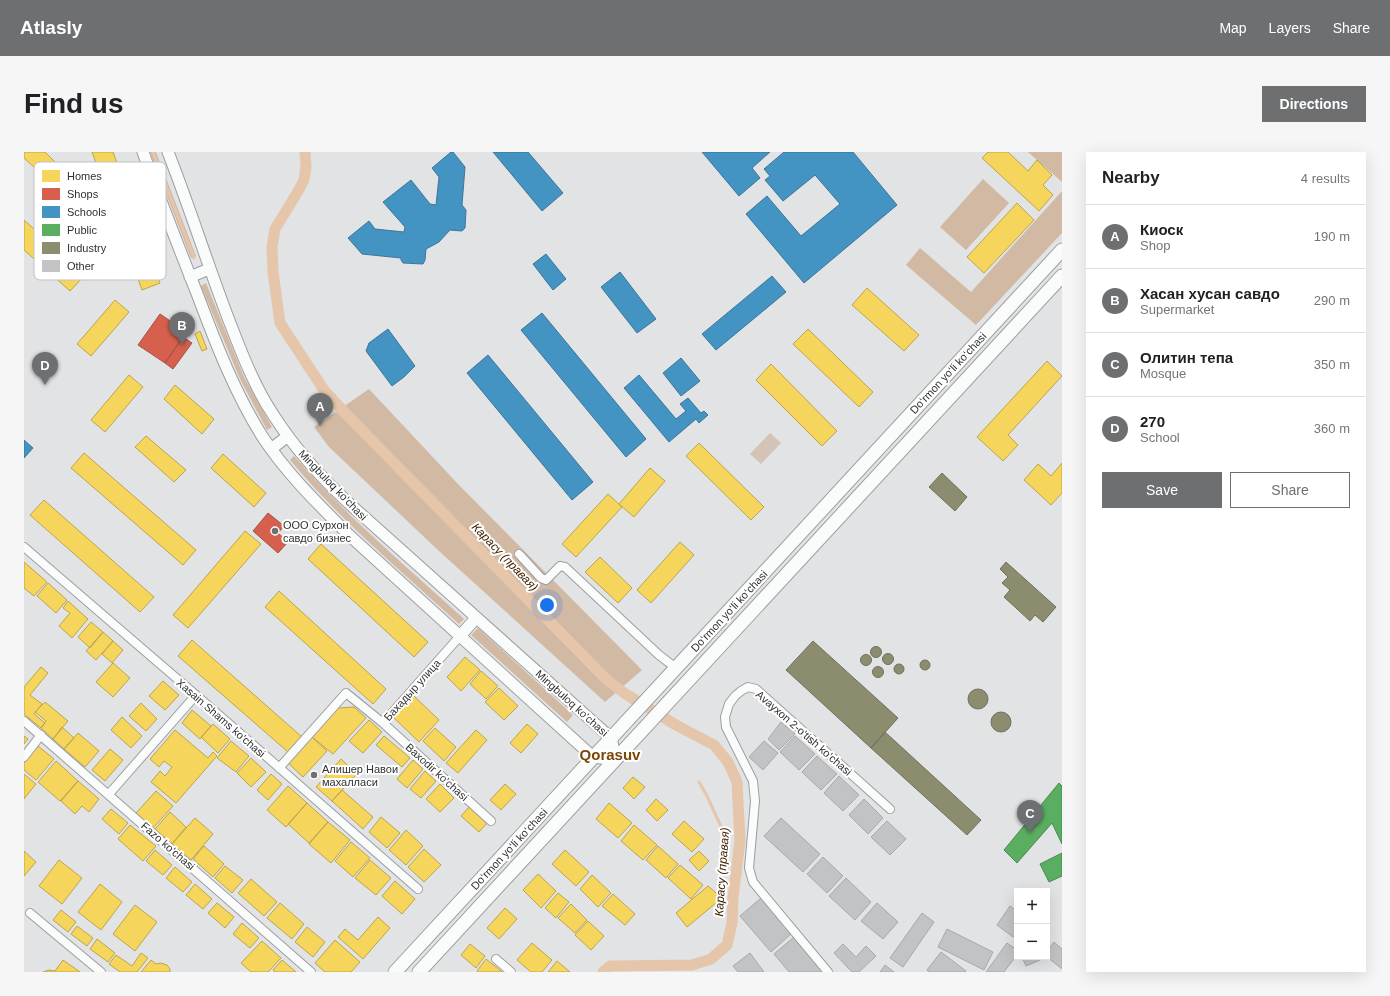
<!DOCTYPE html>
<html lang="en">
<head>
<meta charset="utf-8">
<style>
	:root { --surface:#fff; --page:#f6f6f6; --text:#202124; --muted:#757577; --line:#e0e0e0; --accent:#6e6f71 }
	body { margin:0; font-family:Arial,sans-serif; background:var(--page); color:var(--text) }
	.controls { position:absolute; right:12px; bottom:12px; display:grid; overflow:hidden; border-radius:0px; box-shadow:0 4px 16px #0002 }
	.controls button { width:36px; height:36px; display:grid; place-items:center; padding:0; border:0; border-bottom:1px solid var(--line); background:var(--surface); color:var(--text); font:20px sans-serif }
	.you { position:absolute; left:523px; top:453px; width:14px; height:14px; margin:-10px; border:3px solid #fff; border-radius:50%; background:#1a73e8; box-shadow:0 0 0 6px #1a73e833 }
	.badge { display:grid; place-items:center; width:26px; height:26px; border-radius:50%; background:var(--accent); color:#fff; font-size:13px; font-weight:700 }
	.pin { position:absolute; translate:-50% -33px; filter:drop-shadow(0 1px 2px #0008) }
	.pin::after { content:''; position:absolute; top:21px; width:14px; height:12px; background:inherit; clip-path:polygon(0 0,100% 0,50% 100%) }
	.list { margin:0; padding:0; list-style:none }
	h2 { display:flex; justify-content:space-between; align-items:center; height:52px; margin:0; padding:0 16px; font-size:17px }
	h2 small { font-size:13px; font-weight:400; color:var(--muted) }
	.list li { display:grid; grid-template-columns:26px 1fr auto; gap:12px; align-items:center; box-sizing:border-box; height:64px; padding:0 16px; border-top:1px solid var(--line) }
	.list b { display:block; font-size:15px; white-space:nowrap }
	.list p { margin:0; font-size:13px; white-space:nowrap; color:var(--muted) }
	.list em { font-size:13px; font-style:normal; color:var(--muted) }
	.actions { display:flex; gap:8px; padding:12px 16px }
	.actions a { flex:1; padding:9px 0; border:1px solid var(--accent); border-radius:0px; text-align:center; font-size:14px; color:var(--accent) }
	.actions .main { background:var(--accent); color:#fff }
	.map { position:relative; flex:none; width:1038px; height:820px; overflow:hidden; border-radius:0px }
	header { display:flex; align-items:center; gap:24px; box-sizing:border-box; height:56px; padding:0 20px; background:var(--accent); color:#fff }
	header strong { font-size:19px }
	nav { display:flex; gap:22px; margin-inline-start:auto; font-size:14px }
	.intro { display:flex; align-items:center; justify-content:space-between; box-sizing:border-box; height:96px; padding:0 24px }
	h1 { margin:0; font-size:28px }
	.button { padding:10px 18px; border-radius:0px; background:var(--accent); color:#fff; font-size:14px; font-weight:700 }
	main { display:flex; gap:24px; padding:0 24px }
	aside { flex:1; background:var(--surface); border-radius:0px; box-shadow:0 4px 16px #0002 }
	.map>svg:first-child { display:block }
</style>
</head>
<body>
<header>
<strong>Atlasly</strong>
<nav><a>Map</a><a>Layers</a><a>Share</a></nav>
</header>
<div class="intro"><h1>Find us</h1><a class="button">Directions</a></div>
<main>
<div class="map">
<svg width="1038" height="820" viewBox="0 0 1038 820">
	<rect width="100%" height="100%" fill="#e1e3e5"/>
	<!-- green -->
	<path fill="#d3c4b7" d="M746,281l11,10 -20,21 -11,-10z"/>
	<!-- forest -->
	<path fill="#d2b9a4" d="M126,0h6l40,104 -5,2z
		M1004,0h34v30z
		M959,27l26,24 -43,47 -26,-23z
		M1038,39v42l-86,92 -70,-60 14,-17 51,44z
		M182,131l38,94 28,50 -5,3 -27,-51 -39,-93z
		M345,237l88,94 185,187 -37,32 -166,-151 -110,-104 -15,-20z
		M270,304c51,59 112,110 170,163l-5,5c-58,-53 -119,-104 -169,-164z
		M454,476l95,87 -6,7 -96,-87z"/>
	<!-- homes -->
	<path fill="#f6d55c" stroke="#bba44f" d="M0,0h21l12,12 -12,13 -21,-19z
		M68,0h21l47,131 -18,7z
		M964,0h20l20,19 9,-11 15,15 -9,10 10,10 -14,16 -57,-53z
		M993,51l17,17 -50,53 -17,-16z
		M0,68l61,55 -15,16 -46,-41z
		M843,136l52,47 -15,16 -52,-46z
		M91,148l14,12 -38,44 -14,-12z
		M784,177l65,63 -14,15 -66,-63z
		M176,179l7,18 -5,2 -7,-17z
		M1023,209l15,15 -54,59 10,10 -15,16 -26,-24z
		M747,212l66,67 -15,15 -66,-66z
		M105,223l14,12 -38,45 -14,-12z
		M151,233l39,34 -12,15 -38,-35z
		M122,284l40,34 -12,12 -39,-35z
		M675,291l65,64 -13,13 -65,-64z
		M60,301l112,97 -13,15 -112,-97z
		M199,302l43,39 -12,14 -43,-39z
		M1038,311v30l-11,12 -27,-25 14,-16 13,12z
		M626,316l15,13 -31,36 -15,-13z
		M584,342l14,13 -46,50 -14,-13z
		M20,348l110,97 -14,15 -110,-97z
		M221,379l16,13 -73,84 -15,-13z
		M656,390l14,13 -43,48 -14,-13z
		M297,392l107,98 -14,15 -106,-98z
		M576,405l32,31 -14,15 -33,-31z
		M0,410l23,20 -13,14 -10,-8z
		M24,431l19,17 -11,13 -19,-17z
		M255,439l107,98 -13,15 -108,-97z
		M44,449l20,18 -16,19 -13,-12 11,-13 -7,-5z
		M67,470l12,10 -13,16 -12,-11z
		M79,480l10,9 -17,19 -10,-9z
		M168,488l110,97 -14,15 -110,-96z
		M89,489l10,9 -11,13 -10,-9z
		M441,505l15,13 -19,21 -14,-14z
		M89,511l17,15 -17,19 -17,-15z
		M17,515l7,6 -18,22 12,9 -8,10 11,9 -4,5 -17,-14v-27z
		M457,519l17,15 -12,13 -16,-15z
		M139,529l16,14 -14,15 -16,-14z
		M475,536l19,18 -14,14 -19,-18z
		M390,544l25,24 -20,22 -26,-25z
		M21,550l23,19 -15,18 -12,-11 5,-7 -11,-9z
		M117,551l16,16 -11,12 -17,-15z
		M330,555l12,11 -33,36 -21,-17 26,-29z
		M168,558l19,16 -11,13 -18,-16z
		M98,565l20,19 -11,12 -20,-18z
		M345,568l13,12 -19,21 -14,-12z
		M189,572l17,15 -12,14 -17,-16z
		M503,572l11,10 -17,19 -11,-10z
		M38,575l12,11 -10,11 -11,-10z
		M411,576l21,19 -12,14 -21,-20z
		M151,578l33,28 5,-6 4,4 -41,47 -25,-21 9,-11 5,5 7,-9 -8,-6 -5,6 -9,-8z
		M452,578l11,10 -29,33 -12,-10z
		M54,581l21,18 -14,16 -21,-18z
		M0,584l4,3 -4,5z
		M360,584l26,22 -8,9 -26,-22z
		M288,585l15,14 -24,26 -15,-14z
		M207,589l18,15 -13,16 -19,-14z
		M14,594l16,13 -18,21 -12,-10v-7z
		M86,597l13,11 -18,21 -13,-11z
		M227,606l15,14 -15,15 -14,-14z
		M317,607l16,15 -25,27 -16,-14z
		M389,608l10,9 -16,19 -10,-9z
		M32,609l22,20 -18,20 -22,-19z
		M401,619l11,10 -15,17 -11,-9z
		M0,622l12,10 -12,15z
		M247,622l11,10 -14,16 -11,-10z
		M609,625l12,10 -11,12 -11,-11z
		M54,629l21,18 -10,13 -7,-6 -7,8 -14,-13z
		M416,632l14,14 -14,14 -14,-13z
		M481,632l11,10 -15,16 -11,-10z
		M264,634l19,17 -21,24 -19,-17z
		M318,638l31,27 -10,12 -31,-28z
		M132,639l17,15 -20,22 -17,-15z
		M632,647l12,11 -11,11 -11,-11z
		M283,651l21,19 -19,21 -21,-19z
		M585,651l23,20 -14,15 -22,-19z
		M445,655l18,16 -8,9 -18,-16z
		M87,657l17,14 -9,11 -17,-15z
		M146,660l16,15 -14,17 -17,-15z
		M357,665l19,16 -13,15 -18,-16z
		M171,666l18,16 -22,26 -19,-16z
		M660,669l20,18 -12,13 -20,-18z
		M304,670l22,18 -19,23 -22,-19z
		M106,673l26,21 -13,15 -25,-22z
		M610,673l23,20 -14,15 -22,-19z
		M382,678l17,16 -17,19 -17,-15z
		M327,690l19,16 -17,19 -18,-16z
		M180,694l20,18 -11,13 -20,-18z
		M634,694l20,18 -12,14 -20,-18z
		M400,697l17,16 -17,17 -16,-15z
		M131,698l17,15 -9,10 -17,-14z
		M541,698l24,22 -13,14 -24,-22z
		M0,699l12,11 -12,14z
		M675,699l10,10 -10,10 -10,-11z
		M35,708l23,18 -20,26 -23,-18z
		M346,708l21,18 -15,17 -21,-17z
		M656,713l23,20 -12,14 -23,-21z
		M201,714l18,14 -11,13 -17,-15z
		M151,715l17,15 -9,10 -17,-14z
		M514,722l18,17 -15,17 -18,-18z
		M568,723l19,18 -13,14 -18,-18z
		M227,727l26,23 -13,14 -26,-23z
		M371,729l20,18 -13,15 -20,-18z
		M76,732l22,18 -21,28 -23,-18z
		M171,732l17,15 -9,10 -17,-14z
		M684,734l14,12 -35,29 -11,-14z
		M534,741l11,9 -13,16 -11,-10z
		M589,742l22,20 -10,11 -23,-19z
		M193,751l17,14 -9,11 -17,-15z
		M256,751l24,21 -12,15 -25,-21z
		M547,752l16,16 -12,13 -17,-15z
		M111,753l22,17 -22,29 -22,-17z
		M481,756l12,11 -18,20 -12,-11z
		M37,758l15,12 -8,10 -15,-12z
		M354,765l12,11 -27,31 -25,-22 7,-8 13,11z
		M564,769l16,15 -13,14 -16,-15z
		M218,771l17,15 -9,10 -17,-14z
		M53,774l16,12 -6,8 -16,-12z
		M283,775l18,15 -12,15 -18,-15z
		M73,787l18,14 -7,9 -18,-13z
		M311,788l25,22 -9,10h-26l-10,-9z
		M238,789l19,17 -13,14h-17l-10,-9z
		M508,791l20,17 -10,12h-11l-14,-12z
		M446,792l15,12 -9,12 -15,-13z
		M117,801l7,5 -11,14h-17l-11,-8 7,-9 16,11z
		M462,807l16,13h-24l-1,-1z
		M39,808l17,12h-37l6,-2 6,1z
		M127,808l5,4 5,-1 6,2 3,4v3h-29z
		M258,808l14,12h-21l-2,-2z
		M533,809l13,11h-22z"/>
	<!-- shops -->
	<path fill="#d6604d" stroke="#a45245" d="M136,162l22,15 1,8 -18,26 -27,-18z
		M159,185l9,6 -19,26 -8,-6z
		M244,361l16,13 -6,7 10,9 -10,11 -25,-22z"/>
	<!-- schools -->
	<path fill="#4393c3" stroke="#3d7698" d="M427,0h2l12,15 -3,38 4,5 -1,18 -3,3 -12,-1 -11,12 -13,7 -1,11 -2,4 -20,-1 -2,-3v-2l-39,-4 -14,-16 21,-17 6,8 29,3 1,-5 -22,-25 28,-22 19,24 6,1 3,-28 -7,-9z
		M469,0h35l35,41 -21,18z
		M678,0h68l-18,16 8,10 -21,18z
		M760,0h69l44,53 -93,78 -58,-69 21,-18 34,40 39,-32 -25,-29 -32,26 -18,-21 5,-4 -6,-7z
		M522,102l20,25 -13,11 -20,-26z
		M596,120l36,47 -19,14 -36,-46z
		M748,124l14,16 -70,58 -14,-16z
		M518,161l104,126 -20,18 -105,-127z
		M364,177l27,37 -11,11 -12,9 -26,-35 3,-8z
		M464,203l105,127 -21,18 -105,-127z
		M657,206l19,23 -19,15 -18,-23z
		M615,223l37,44 10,-8 -6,-7 8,-6 13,15 3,-2 4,4 -9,8 -3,-4 -27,23 -45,-54z
		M0,288l9,8 -9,10z"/>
	<!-- public -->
	<path fill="#5aae61" stroke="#4d8853" d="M1035,631l3,3v58l-10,-21 -35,40 -13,-13z
		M1038,701v23l-13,6 -9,-18z"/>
	<!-- industry -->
	<path fill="#8c8c6e" stroke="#70715c" d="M918,321l25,24 -12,14 -26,-24z
		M982,410l50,45 -13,15 -8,-7 -5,6 -26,-24 6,-7 -8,-7 6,-6 -8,-8z
		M789,489l85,77 -27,30 -85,-78z
		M846.5 500a5.5 5.5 0 1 1 11 0a5.5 5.5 0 1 1-11 0Z
		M858.5 507a5.5 5.5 0 1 1 11 0a5.5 5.5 0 1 1-11 0Z
		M836.5 508a5.5 5.5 0 1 1 11 0a5.5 5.5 0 1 1-11 0Z
		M896 513a5 5 0 1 1 10 0a5 5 0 1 1-10 0Z
		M870 517a5 5 0 1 1 10 0a5 5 0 1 1-10 0Z
		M848.5 520a5.5 5.5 0 1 1 11 0a5.5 5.5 0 1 1-11 0Z
		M944 547a10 10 0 1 1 20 0a10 10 0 1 1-20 0Z
		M967 570a10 10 0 1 1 20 0a10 10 0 1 1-20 0Z
		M861,580l96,88 -14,15 -96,-87z"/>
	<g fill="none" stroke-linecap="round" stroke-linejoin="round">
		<!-- stream -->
		<path stroke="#e6c6aa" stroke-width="3" d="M129,0l41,106
			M675,630l8,14 17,37"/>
		<!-- canal -->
		<path stroke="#e6c6aa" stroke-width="11" d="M281,0l1,15 -2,13 -7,13 -22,36 -3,18 1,25 7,51 44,67 22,24 261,266 17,13 52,32 38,20 14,17 9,20 3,58 -7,58 -1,25 -5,22 -16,14 -19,6 -82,1 -7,6"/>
	</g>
	<!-- building -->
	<path fill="#c2c3c5" stroke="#a7a8aa" d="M757,570l14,12 -16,16 -11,-11z
		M771,584l20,18 -16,16 -19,-18z
		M740,589l14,12 -15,17 -14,-13z
		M793,604l20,18 -16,16 -19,-18z
		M815,624l20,19 -16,16 -19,-18z
		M840,647l19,19 -15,16 -19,-19z
		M757,666l39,36 -17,18 -39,-36z
		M863,669l19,18 -16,16 -19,-18z
		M799,705l20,19 -16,17 -20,-19z
		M822,726l25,24 -16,18 -26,-24z
		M737,746l30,36 -20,18 -31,-36z
		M853,751l21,19 -15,17 -22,-18z
		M986,754l7,5v20l-4,6 -16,-12z
		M898,761l12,9 -31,45 -13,-9z
		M923,777l46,23 -9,18 -46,-23z
		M770,785l31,35h-36l-15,-18z
		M1030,790l8,7v20l-15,-12v-6z
		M983,791l10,7v5l-13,17h-18z
		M819,792l13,13 10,-11 10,10 -17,16h-7l-18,-19z
		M917,800l25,19 -1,1h-36l-2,-2z
		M726,801l14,19h-26l-5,-6z
		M998,805h16l2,3 -14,6z
		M861,813l9,7h-14z"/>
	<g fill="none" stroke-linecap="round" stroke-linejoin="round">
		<defs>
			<path id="street" d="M0,395l172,148 222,194
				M495,402l22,24 5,2 14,-14 5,1 94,88 17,13
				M0,569l287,251
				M359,571l77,-87
				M0,605l17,-22
				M255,616l67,-75 37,30 108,98
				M85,642l87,-99
				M6,761l71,59
				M472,807l15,13
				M804,820l-75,-90 -4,-14 6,-67 -2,-20 -27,-54 -1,-10 4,-13 6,-8 6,-5 7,-4 8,2 134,120"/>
			<path id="secondary" d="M119,0c17,48 36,96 55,144 18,48 37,97 64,140 24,37 57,69 88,100l243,221 23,3 -5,-22 -258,-231c-30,-27 -57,-57 -79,-91 -19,-28 -32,-62 -44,-93 -22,-57 -40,-115 -62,-171
				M166,125l19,-8
				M247,297l17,-13
				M436,484l16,-18"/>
			<path id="primary" d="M371,820l667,-722
				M395,820l643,-696"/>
		</defs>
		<!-- street casing -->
		<use href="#street" stroke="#9d9e9f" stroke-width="10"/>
		<!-- secondary casing -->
		<use href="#secondary" stroke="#9d9e9f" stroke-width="13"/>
		<!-- primary casing -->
		<use href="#primary" stroke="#9d9e9f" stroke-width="15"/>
		<!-- street -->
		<use href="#street" stroke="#fafbfb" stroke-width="8"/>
		<!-- secondary -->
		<use href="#secondary" stroke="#fafbfb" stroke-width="11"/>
		<!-- primary -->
		<use href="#primary" stroke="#fafbfb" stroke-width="13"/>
	</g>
	<!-- markers -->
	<g fill="#6e6f71" stroke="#fff" stroke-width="1.5">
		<circle cx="251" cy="379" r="4"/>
		<circle cx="290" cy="623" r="4"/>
	</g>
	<g text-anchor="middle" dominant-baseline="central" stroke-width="4" stroke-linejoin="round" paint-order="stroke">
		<!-- street labels -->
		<g font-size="11" fill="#303132" stroke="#fff">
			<text transform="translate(924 221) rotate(-47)">Do‘rmon yo‘li ko‘chasi</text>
			<text transform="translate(309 333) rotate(46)">Mingbuloq ko'chasi</text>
			<text transform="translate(705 459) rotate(-47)">Do‘rmon yo‘li ko‘chasi</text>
			<text transform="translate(388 538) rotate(-48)">Бахадыр улица</text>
			<text transform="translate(548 551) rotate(42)">Mingbuloq ko'chasi</text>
			<text transform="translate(197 566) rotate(41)">Xasain Shams ko'chasi</text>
			<text transform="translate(780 581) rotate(41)">Avayxon 2-o'tish ko'chasi</text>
			<text transform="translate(413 620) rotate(42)">Baxodir ko'chasi</text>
			<text transform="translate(144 694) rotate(41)">Fazo ko'chasi</text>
			<text transform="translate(485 697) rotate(-47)">Do‘rmon yo‘li ko‘chasi</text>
		</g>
		<!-- poi labels -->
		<g font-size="11" fill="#303132" stroke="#fff" text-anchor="start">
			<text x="259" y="373">ООО Сурхон<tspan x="259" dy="13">савдо бизнес</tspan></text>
			<text x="298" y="617">Алишер Навои<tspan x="298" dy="13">махалласи</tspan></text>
		</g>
		<!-- water labels -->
		<g font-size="12" font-style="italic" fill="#442505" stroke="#fff">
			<text transform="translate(481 405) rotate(46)">Карасу (правая)</text>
			<text transform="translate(698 720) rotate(-86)">Карасу (правая)</text>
		</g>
		<!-- district labels -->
		<g font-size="15" font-weight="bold" fill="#7c4608" stroke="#fff">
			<text x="586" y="602">Qorasuv</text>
		</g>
	</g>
	<!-- legend -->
	<rect x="10" y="10" width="132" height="118" rx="6" fill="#fff" stroke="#c1c1c2" stroke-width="1"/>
	<rect x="18" y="18" width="18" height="12" fill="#f6d55c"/>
	<rect x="18" y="36" width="18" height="12" fill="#d6604d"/>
	<rect x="18" y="54" width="18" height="12" fill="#4393c3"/>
	<rect x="18" y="72" width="18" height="12" fill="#5aae61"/>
	<rect x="18" y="90" width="18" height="12" fill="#8c8c6e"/>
	<rect x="18" y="108" width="18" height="12" fill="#c2c3c5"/>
	<g font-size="11" fill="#303132">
		<text x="43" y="28">Homes</text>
		<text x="43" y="46">Shops</text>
		<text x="43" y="64">Schools</text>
		<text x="43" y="82">Public</text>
		<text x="43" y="100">Industry</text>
		<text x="43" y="118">Other</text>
	</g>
</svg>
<div class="controls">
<button>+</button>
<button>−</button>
</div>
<div class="you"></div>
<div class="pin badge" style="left:296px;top:274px">A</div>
<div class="pin badge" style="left:158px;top:193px">B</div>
<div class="pin badge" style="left:1006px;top:681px">C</div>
<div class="pin badge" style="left:21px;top:233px">D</div>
</div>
<aside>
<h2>Nearby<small>4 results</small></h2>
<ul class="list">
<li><span class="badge">A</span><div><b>Киоск</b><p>Shop</p></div><em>190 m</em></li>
<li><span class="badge">B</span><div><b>Хасан хусан савдо</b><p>Supermarket</p></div><em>290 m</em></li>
<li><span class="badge">C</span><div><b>Олитин тепа</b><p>Mosque</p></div><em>350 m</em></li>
<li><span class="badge">D</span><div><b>270</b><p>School</p></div><em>360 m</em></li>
</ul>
<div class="actions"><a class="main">Save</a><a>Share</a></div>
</aside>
</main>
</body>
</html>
